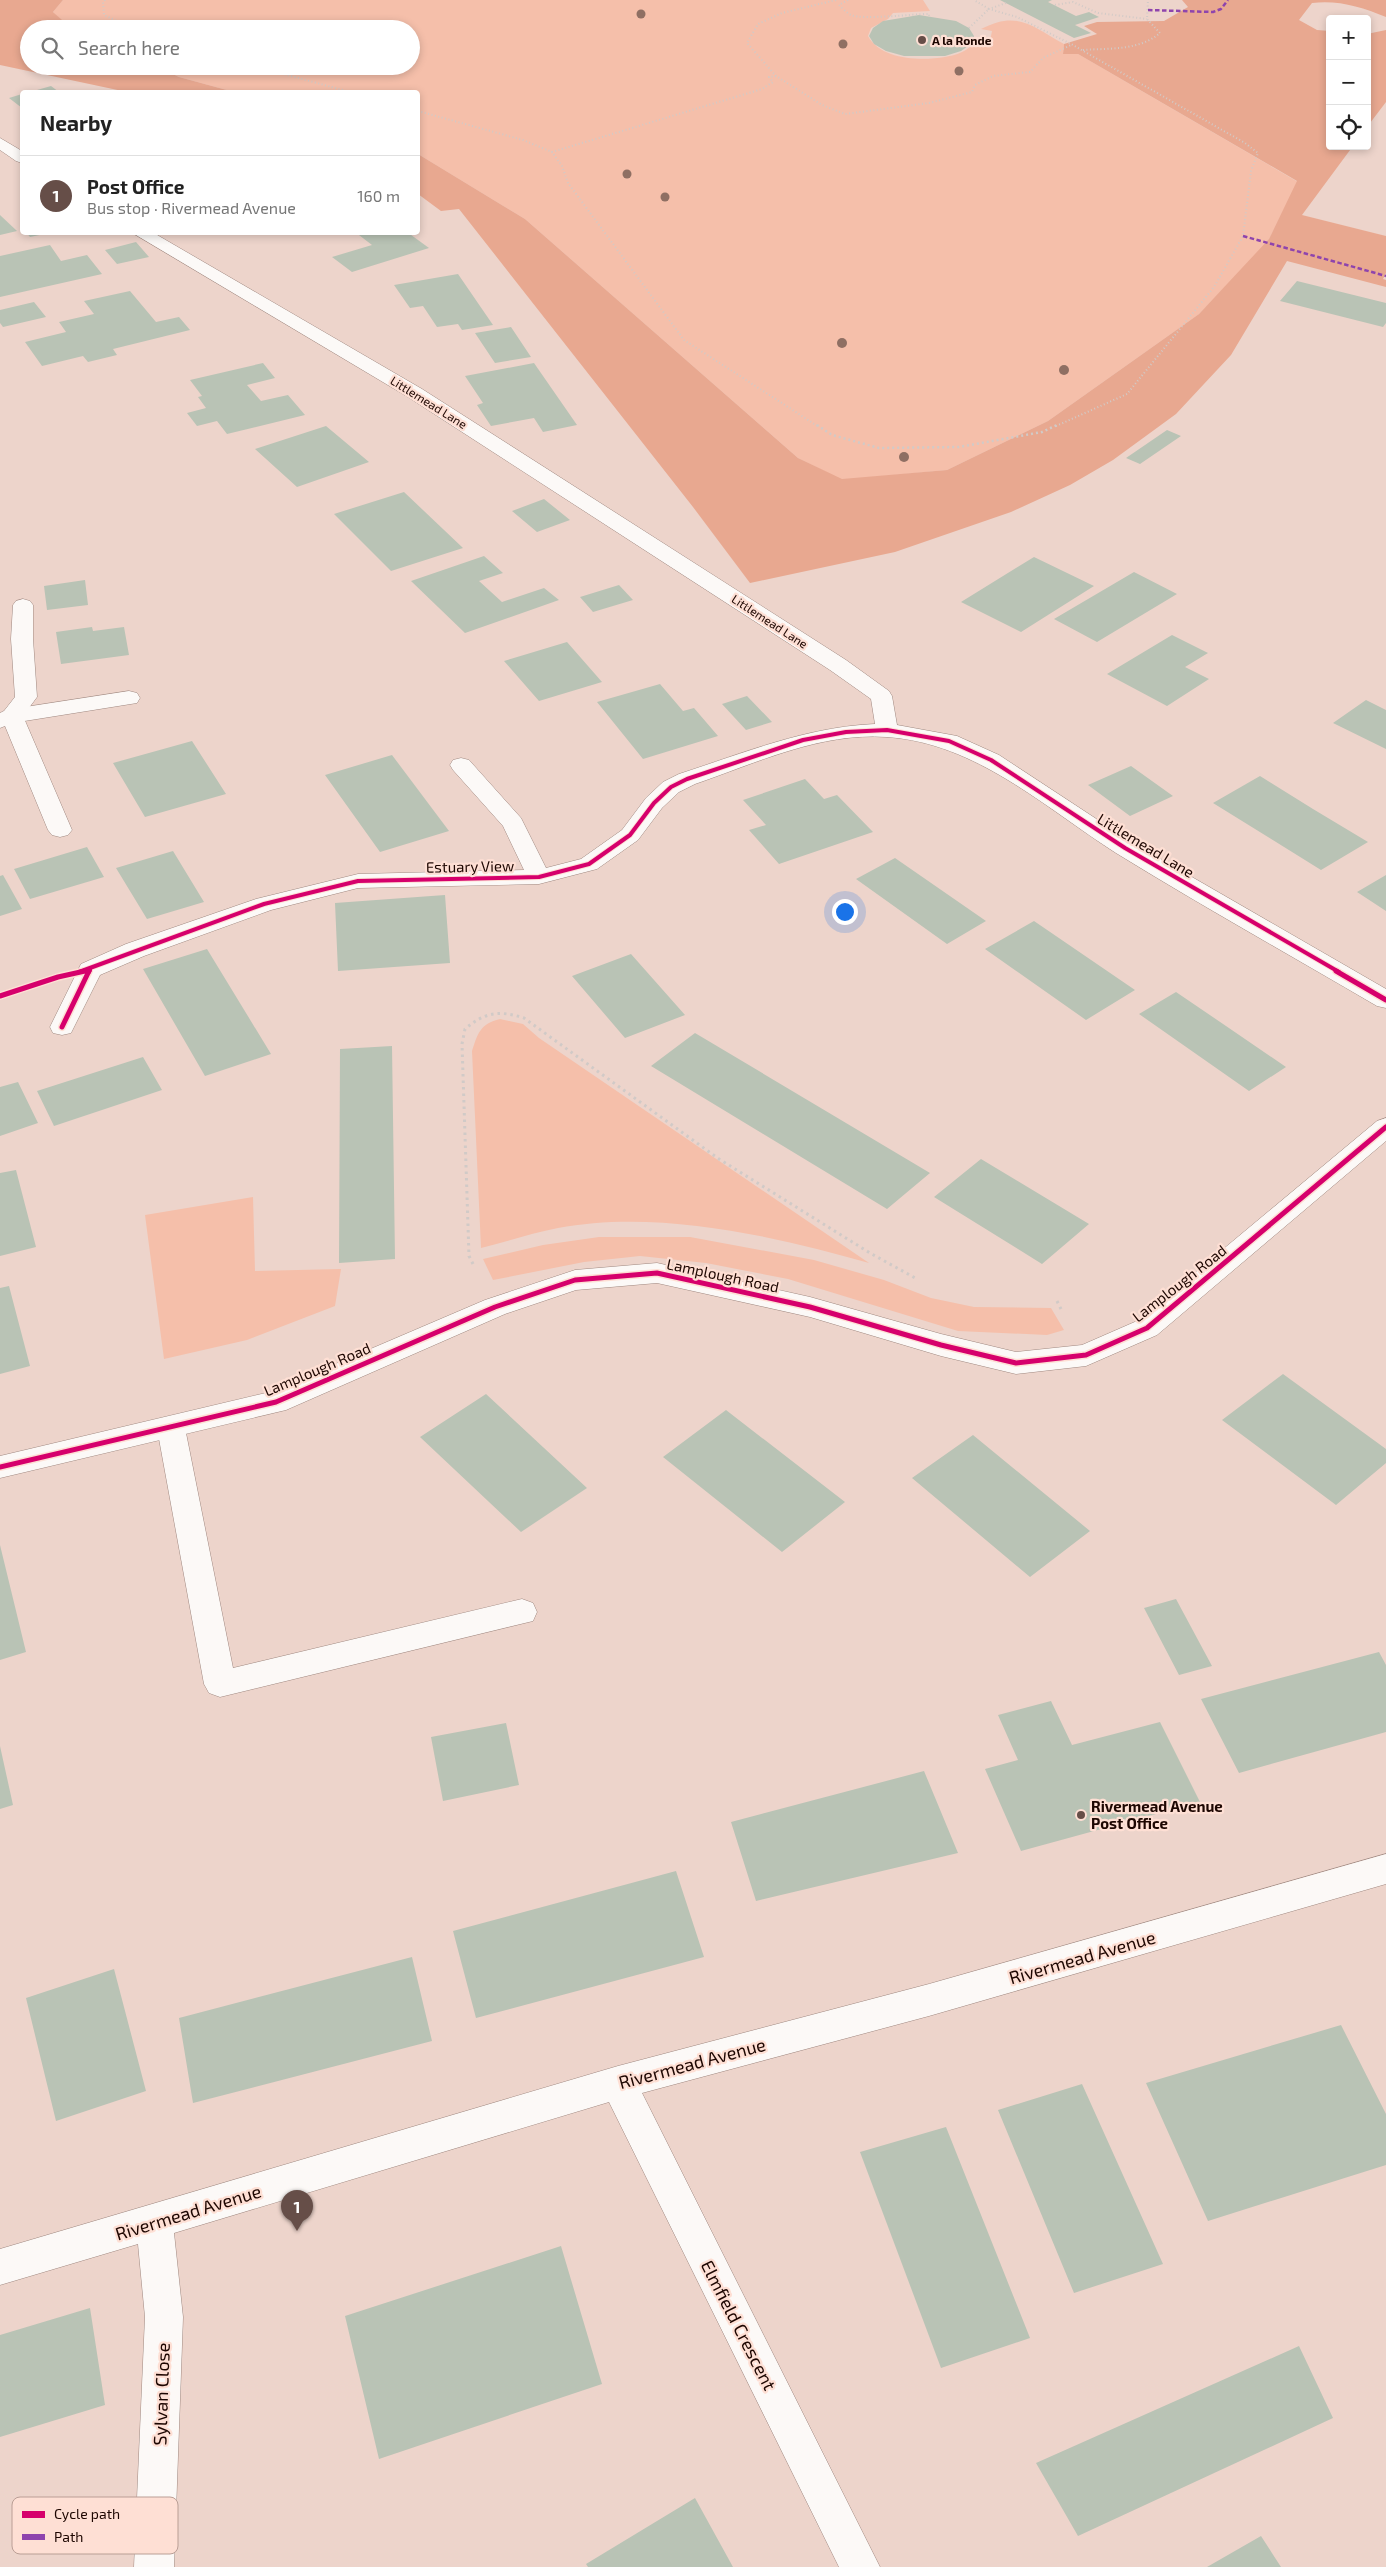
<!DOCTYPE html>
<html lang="en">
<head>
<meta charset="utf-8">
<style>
	:root { --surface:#fff; --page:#f2f2f2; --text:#222; --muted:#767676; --line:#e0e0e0; --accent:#664e48 }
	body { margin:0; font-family:"Exo 2",sans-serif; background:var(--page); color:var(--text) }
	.controls { position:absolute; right:15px; top:15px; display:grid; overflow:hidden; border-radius:5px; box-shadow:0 2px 8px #0003 }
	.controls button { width:45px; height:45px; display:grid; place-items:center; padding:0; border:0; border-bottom:1px solid var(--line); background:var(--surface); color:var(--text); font:25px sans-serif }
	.you { position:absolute; left:844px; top:911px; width:18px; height:18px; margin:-12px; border:4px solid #fff; border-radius:50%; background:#1a73e8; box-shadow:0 0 0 8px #1a73e833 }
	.badge { display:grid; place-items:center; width:32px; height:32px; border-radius:50%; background:var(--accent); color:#fff; font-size:16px; font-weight:700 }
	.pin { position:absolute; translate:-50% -41px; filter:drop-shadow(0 1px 2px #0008) }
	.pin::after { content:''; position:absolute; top:26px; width:18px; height:15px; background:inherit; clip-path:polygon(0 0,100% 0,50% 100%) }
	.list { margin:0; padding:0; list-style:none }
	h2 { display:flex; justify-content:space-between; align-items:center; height:65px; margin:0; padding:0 20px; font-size:21px }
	h2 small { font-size:16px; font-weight:400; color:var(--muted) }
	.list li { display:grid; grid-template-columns:32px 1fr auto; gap:15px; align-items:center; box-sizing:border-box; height:80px; padding:0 20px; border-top:1px solid var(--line) }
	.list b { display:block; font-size:19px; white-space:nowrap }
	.list p { margin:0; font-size:16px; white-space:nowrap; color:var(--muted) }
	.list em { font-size:16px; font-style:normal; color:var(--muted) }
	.icon { flex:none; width:28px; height:28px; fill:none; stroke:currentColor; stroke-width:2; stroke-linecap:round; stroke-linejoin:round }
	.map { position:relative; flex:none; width:1386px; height:2567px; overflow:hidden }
	.search { position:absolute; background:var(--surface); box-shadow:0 2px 8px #0003; left:20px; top:20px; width:400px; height:55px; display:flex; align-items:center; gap:12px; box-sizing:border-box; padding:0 18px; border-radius:28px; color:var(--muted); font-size:19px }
	.panel { position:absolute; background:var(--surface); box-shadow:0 2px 8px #0003; left:20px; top:90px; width:400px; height:145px; border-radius:5px }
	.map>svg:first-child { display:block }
</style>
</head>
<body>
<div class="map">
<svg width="1386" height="2567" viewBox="0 0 1386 2567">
	<rect width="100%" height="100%" fill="#edd4cb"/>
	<!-- green -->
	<path fill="#f5bfaa" d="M63,0h860l7,11 -37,2 -5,6 -17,9 -3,8c13,24 53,25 77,21 6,-1 14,-3 19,-6 3,-1 6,-5 10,-6 4,-1 11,1 15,1l3,-15 -11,-2c37,-19 50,-3 83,15l-1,10h15l220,128 -31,61 -68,71 -151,107 -101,49 -105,10 -44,-22 -273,-239 -107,-65v-62h-184l-55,-15 -23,-11h255v-37h-332l-18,-9 -8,-8z
		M500,1019l23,5 16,14 330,225c-95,-27 -212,-54 -311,-35 -26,5 -52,14 -77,20l-9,-197c6,-18 8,-27 28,-32z
		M253,1197l2,74 86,-2 -6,37 -88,34 -83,19 -19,-144z
		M599,1237h91l124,23 70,20 47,18 43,9 77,1 13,22 -17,5 -89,-4 -170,-52 -82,-16 -66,-7 -56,6 -91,18 -10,-21 60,-14z"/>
	<!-- forest -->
	<path fill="#e8a890" d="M0,0h63l-10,12 9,8 17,9h-50v37h127l23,11 55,15h-107l-127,-27z
		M1182,0h204v17c-25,-10 -47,-17 -74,-14l-13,17 18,10 13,1v115h23l-51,69 84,21v37l-3,6 3,1v7l-99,-26 -56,94 -55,59 -63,46 -43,25 -59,27 -116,40 -145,31 -57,-76 -234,-298 -18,2 -23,-17v-40l107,65 273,239 44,21 105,-9 101,-49 151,-107 70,-75 28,-58 -219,-127h-15l1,-10 33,-10 -13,-8 13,-4 67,-1 24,-14z
		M1386,30v72l-19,25v-93z"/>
	<!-- building -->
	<path fill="#b9c3b5" d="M1000,0h52l-4,2 28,14 13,-4 10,5 -24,8 16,8 -17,5z
		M919,15l37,6 13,7 5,8 -3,8 -10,7 -16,5h-41l-18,-5 -12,-7 -5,-8 4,-8 10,-7z
		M51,86l8,6h-29z
		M22,94v14l-13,-10z
		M0,215l17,16 -17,4z
		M26,232h23v1l-19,4z
		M355,232h52l22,16 -77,24 -20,-15 40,-12z
		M136,242l13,15 -32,7 -12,-14z
		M50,245l11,16 26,-6 15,19 -102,23v-41z
		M458,274l35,51 -31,5 -4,-6 -21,3 -14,-21 -13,2 -16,-23z
		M1297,281l89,22v20l-3,4 -103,-26z
		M130,291l26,31 23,-5 11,13 -77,19 4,6 -29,7 -5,-6 -41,10 -17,-24 41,-10 -7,-10 35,-8 -10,-13z
		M34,302l12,15 -43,10 -3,-4v-13z
		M511,327l20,30 -36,6 -20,-30z
		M263,363l12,15 -28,7 14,16 27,-6 17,20 -78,19 -10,-13 -20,5 -10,-13 19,-5 -8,-11 4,-1 -12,-16z
		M534,363l43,62 -34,7 -9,-14 -43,8 -14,-21 6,-2 -18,-27z
		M326,426l43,36 -72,25 -42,-38z
		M1167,430l14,6 -41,28 -14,-6z
		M404,492l59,56 -72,23 -57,-57z
		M544,499l26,21 -33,12 -25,-21z
		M484,556l19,17 -24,8 23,21 42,-14 15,12 -94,33 -54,-52z
		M1034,557l60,29 -73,46 -60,-30z
		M1134,572l43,22 -80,48 -43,-23z
		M85,580l3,25 -41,5 -3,-24z
		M619,585l14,15 -40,12 -13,-15z
		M92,627l1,4 31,-4 5,28 -68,9 -5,-32z
		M1172,635l36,18 -23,14 24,12 -42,27 -60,-32z
		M567,642l35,40 -63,19 -35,-40z
		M660,684l23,27 11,-3 24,28 -75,23 -46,-57z
		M747,696l25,26 -26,8 -24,-26z
		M1366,700l20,10v39l-53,-26z
		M192,741l34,53 -81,23 -32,-54z
		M392,755l57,76 -69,21 -55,-77z
		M1131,766l42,30 -43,20 -42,-31z
		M1260,776l53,33 55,33 -47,28 -108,-67z
		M805,779l19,20 13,-4 36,37 -94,32 -30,-34 17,-5 -23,-25z
		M87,847l17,30 -74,22 -16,-30z
		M173,851l31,51 -57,17 -31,-51z
		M895,858l91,63 -39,23 -91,-65z
		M3,875l19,34 -22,7v-40z
		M1386,875v36l-29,-19z
		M445,895l5,68 -112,8 -3,-68z
		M1034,921l101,69 -49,30 -101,-71z
		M207,949l64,105 -66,22 -62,-107z
		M631,954l54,61 -60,23 -53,-62z
		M1176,992l50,34 60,41 -37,24 -110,-77z
		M695,1033l235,140 -43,36 -236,-143z
		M392,1046l3,213 -56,4 1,-214z
		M143,1057l19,33 -108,36 -17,-35z
		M18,1082l20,41 -38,13v-49z
		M981,1159l108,65 -47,40 -108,-67z
		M16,1170l20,77 -36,9v-83z
		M9,1286l21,80 -30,8v-86z
		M1283,1374l103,75v14l-50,42 -114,-85z
		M486,1394l101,94 -66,44 -101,-95z
		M726,1410l119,92 -63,50 -119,-95z
		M973,1435l117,96 -60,46 -118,-99z
		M0,1545l26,107 -26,8z
		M1176,1599l36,67 -33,9 -35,-67z
		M1379,1652l7,13v67l-147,41 -38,-74z
		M1051,1701l21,44 88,-23 40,80 -179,49 -36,-82 33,-9 -20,-45z
		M506,1723l13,62 -76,16 -12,-64z
		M0,1746l13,59 -13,4z
		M924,1771l34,82 -202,48 -25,-79z
		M676,1871l28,86 -228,61 -23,-87z
		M412,1957l20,84 -239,62 -14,-85z
		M114,1969l32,122 -90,30 -30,-123z
		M1341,2025l45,89v51l-178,56 -62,-138z
		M1082,2084l81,180 -89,29 -76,-183z
		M946,2127l84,211 -89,30 -81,-216z
		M561,2246l41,138 -223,75 -34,-143z
		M90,2308l15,97 -105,32v-102z
		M1299,2346l34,72 -255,118 -42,-73z
		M695,2498l38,69h-145l-2,-3z
		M1261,2536l20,31h-74z"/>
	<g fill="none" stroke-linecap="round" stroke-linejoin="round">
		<defs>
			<path id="lane" d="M129,691l8,2 3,5 -3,5 -125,20 -8,-2 -3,-5 3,-5 8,-2z
				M171,1417l10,3 4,8 48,240 289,-69 11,4 4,9 -4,9 -313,76 -11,-4 -5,-9 -47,-256 4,-8z"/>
			<path id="street" d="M0,138l22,13v12l-6,-2 -16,-11z
				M131,232h21l270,157 424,271 43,31 3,5 5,29 60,11 42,19 134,88 253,146v19l-9,-2c-87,-51 -175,-100 -261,-153 -72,-46 -140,-110 -229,-116 -66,-5 -131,26 -192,47l-16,8 -17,16 -24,32 -41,29 -58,15 -181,4 -87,22 -127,46 -44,19 -29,58 -9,2 -9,-2 -3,-6 31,-63 45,-20 130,-45 102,-25 166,-4 -21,-44 -50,-56 -3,-5 3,-5 8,-2 8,2 52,58 25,50 35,-9 41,-29 24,-32 17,-16 16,-8c65,-21 127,-47 196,-50l-4,-25 -41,-29 -422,-273z
				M23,599l7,2 3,4v34l4,58 -14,19 49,114 -4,5 -8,2 -8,-2 -4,-5 -43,-104 -5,2v-15l4,-2 11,-14 -4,-58 2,-34 3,-4z
				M1386,1118v23l-229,194 -71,31 -70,8 -75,-18 -131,-39 -153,-34 -81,7 -71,24 -219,96 -286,68v-22l270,-64 215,-92 90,-30 82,-7 153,34 131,37 75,18 66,-7 55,-24 240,-200z
				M1386,1854v30l-457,132 -287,77 238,474h-41l-230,-465 -435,131 9,84 -9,250h-40l11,-250 -7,-73 -138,41v-36l618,-183 311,-82z"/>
		</defs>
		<!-- lane casing -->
		<use href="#lane" stroke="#9f8880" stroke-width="1"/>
		<!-- street casing -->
		<use href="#street" stroke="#9f8880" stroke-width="1"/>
		<!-- path-far2 -->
		<path stroke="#d1cac7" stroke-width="2" stroke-dasharray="1 2.5" stroke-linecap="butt" d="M105,0l-2,2 1,13 29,14
			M836,0l-54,13 -24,11 -11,19 29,33 46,29 23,9 84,-11 43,-11 3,-7 18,-9 37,-4 13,-14 28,-13
			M848,0l-9,5c3,3 8,8 12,10 12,5 61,-1 78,-1v2
			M1006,3l-17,6 28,8 54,27 174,99 13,10 -7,18 -8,65 -29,51 -87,107 -73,33
			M1055,5l18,-3 25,11 49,6
			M969,28l20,-19 -15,-9
			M1083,50c26,-2 56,1 77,-17l-13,-14 1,-19
			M254,66l96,26
			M776,76l-7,1 4,5 -11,7 -210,63 10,14 6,17 116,157 135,87
			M418,111l105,29 29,12"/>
		<!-- path-far1 -->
		<path stroke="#d1cac7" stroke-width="2.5" stroke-dasharray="2 3" stroke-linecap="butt" d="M817,425l15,10 47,13 80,-1 83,-15 15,-7"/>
		<!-- path -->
		<path stroke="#d1cac7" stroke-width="3" stroke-dasharray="2.5 4" stroke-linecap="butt" d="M473,1264l-4,-8 -7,-212 3,-15c20,-17 34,-19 59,-11l195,141 151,94 47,26
			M1057,1301l4,8"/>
		<!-- lane -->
		<use href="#lane" fill="#fcf9f7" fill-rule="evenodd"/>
		<!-- street -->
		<use href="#street" fill="#fcf9f7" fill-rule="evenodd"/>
		<!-- quiet -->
		<path stroke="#8e44ad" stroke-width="2.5" stroke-dasharray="4.5 2.5" stroke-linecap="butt" d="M1148,10l65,2 8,-3 7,-9
			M1243,236l143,40"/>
		<defs>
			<path id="cycleway-far1" d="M79,972l185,-68 94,-23 181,-4 50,-13 41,-29 24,-32 17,-16 16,-8 116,-39 43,-8 41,-2 62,11 42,19 134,88 214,124
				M89,972l1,-2"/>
			<path id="cycleway" d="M1336,971l50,29
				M0,996l58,-19 27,-6
				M62,1027l27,-56
				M0,1467l276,-65 219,-95 80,-27 82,-7 153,34 131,38 75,18 70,-8 61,-27 239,-201"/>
		</defs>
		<!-- cycleway-far1 casing -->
		<use href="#cycleway-far1" stroke="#fedfd4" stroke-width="6"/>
		<!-- cycleway casing -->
		<use href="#cycleway" stroke="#fedfd4" stroke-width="8"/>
		<!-- cycleway-far1 -->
		<use href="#cycleway-far1" stroke="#d6006c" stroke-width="4"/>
		<!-- cycleway -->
		<use href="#cycleway" stroke="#d6006c" stroke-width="5"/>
	</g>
	<!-- trees -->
	<g fill="#8f6f63">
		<circle cx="641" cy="14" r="4.5"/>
		<circle cx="843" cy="44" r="4.5"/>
		<circle cx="959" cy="71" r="4.5"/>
		<circle cx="627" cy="174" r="4.5"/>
		<circle cx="665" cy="197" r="4.5"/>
		<circle cx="842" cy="343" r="5"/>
		<circle cx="1064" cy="370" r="5"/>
		<circle cx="904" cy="457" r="5"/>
	</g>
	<!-- markers -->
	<g fill="#664e48" stroke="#fedfd4" stroke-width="2">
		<circle cx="922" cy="40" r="5"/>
		<circle cx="1081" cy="1815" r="5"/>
	</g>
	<g text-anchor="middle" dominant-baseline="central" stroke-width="4.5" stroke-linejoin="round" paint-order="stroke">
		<!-- far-poi labels -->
		<g font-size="12" font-weight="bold" fill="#1d0601" stroke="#fedfd4" text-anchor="start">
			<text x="932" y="40">A la Ronde</text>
		</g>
		<!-- far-street labels -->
		<g font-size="12" fill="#1d0601" stroke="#fedfd4">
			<text transform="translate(429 402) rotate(32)">Littlemead Lane</text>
			<text transform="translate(770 621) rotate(33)">Littlemead Lane</text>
		</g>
		<!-- street labels -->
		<g font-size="15" fill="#1d0601" stroke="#fedfd4">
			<text transform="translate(1146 845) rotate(31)">Littlemead Lane</text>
			<text transform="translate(470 866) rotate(-1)">Estuary View</text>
			<text transform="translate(723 1275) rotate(12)">Lamplough Road</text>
			<text transform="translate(1179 1283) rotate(-38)">Lamplough Road</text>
			<text transform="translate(317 1369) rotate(-23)">Lamplough Road</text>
		</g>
		<!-- poi labels -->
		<g font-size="15" font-weight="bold" fill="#1d0601" stroke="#fedfd4" text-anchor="start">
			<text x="1091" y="1806">Rivermead Avenue<tspan x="1091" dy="17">Post Office</tspan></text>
		</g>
		<!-- near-street labels -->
		<g font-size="18" fill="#1d0601" stroke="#fedfd4">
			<text transform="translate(1082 1957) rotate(-16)">Rivermead Avenue</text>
			<text transform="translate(692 2063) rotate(-15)">Rivermead Avenue</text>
			<text transform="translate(188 2212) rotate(-17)">Rivermead Avenue</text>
			<text transform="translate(739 2325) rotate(63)">Elmfield Crescent</text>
			<text transform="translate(161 2394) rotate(-88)">Sylvan Close</text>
		</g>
	</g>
	<!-- legend -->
	<rect x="12" y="2497" width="166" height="57" rx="8" fill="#fedfd4" stroke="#ba9e95" stroke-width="1"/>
	<rect x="22" y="2511" width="23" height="7" fill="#d6006c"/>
	<rect x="22" y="2534" width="23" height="6" fill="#8e44ad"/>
	<g font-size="14" fill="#1d0601">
		<text x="54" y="2519">Cycle path</text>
		<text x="54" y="2542">Path</text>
	</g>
</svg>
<div class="controls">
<button>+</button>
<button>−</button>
<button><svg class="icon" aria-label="locate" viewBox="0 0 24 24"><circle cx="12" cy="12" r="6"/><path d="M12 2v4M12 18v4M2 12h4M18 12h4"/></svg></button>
</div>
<div class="you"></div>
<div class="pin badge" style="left:297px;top:2231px">1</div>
<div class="search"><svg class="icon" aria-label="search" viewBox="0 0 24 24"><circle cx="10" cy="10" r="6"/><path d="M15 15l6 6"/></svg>Search here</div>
<section class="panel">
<h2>Nearby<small></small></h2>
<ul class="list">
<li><span class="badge">1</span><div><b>Post Office</b><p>Bus stop · Rivermead Avenue</p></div><em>160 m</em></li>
</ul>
</section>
</div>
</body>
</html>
